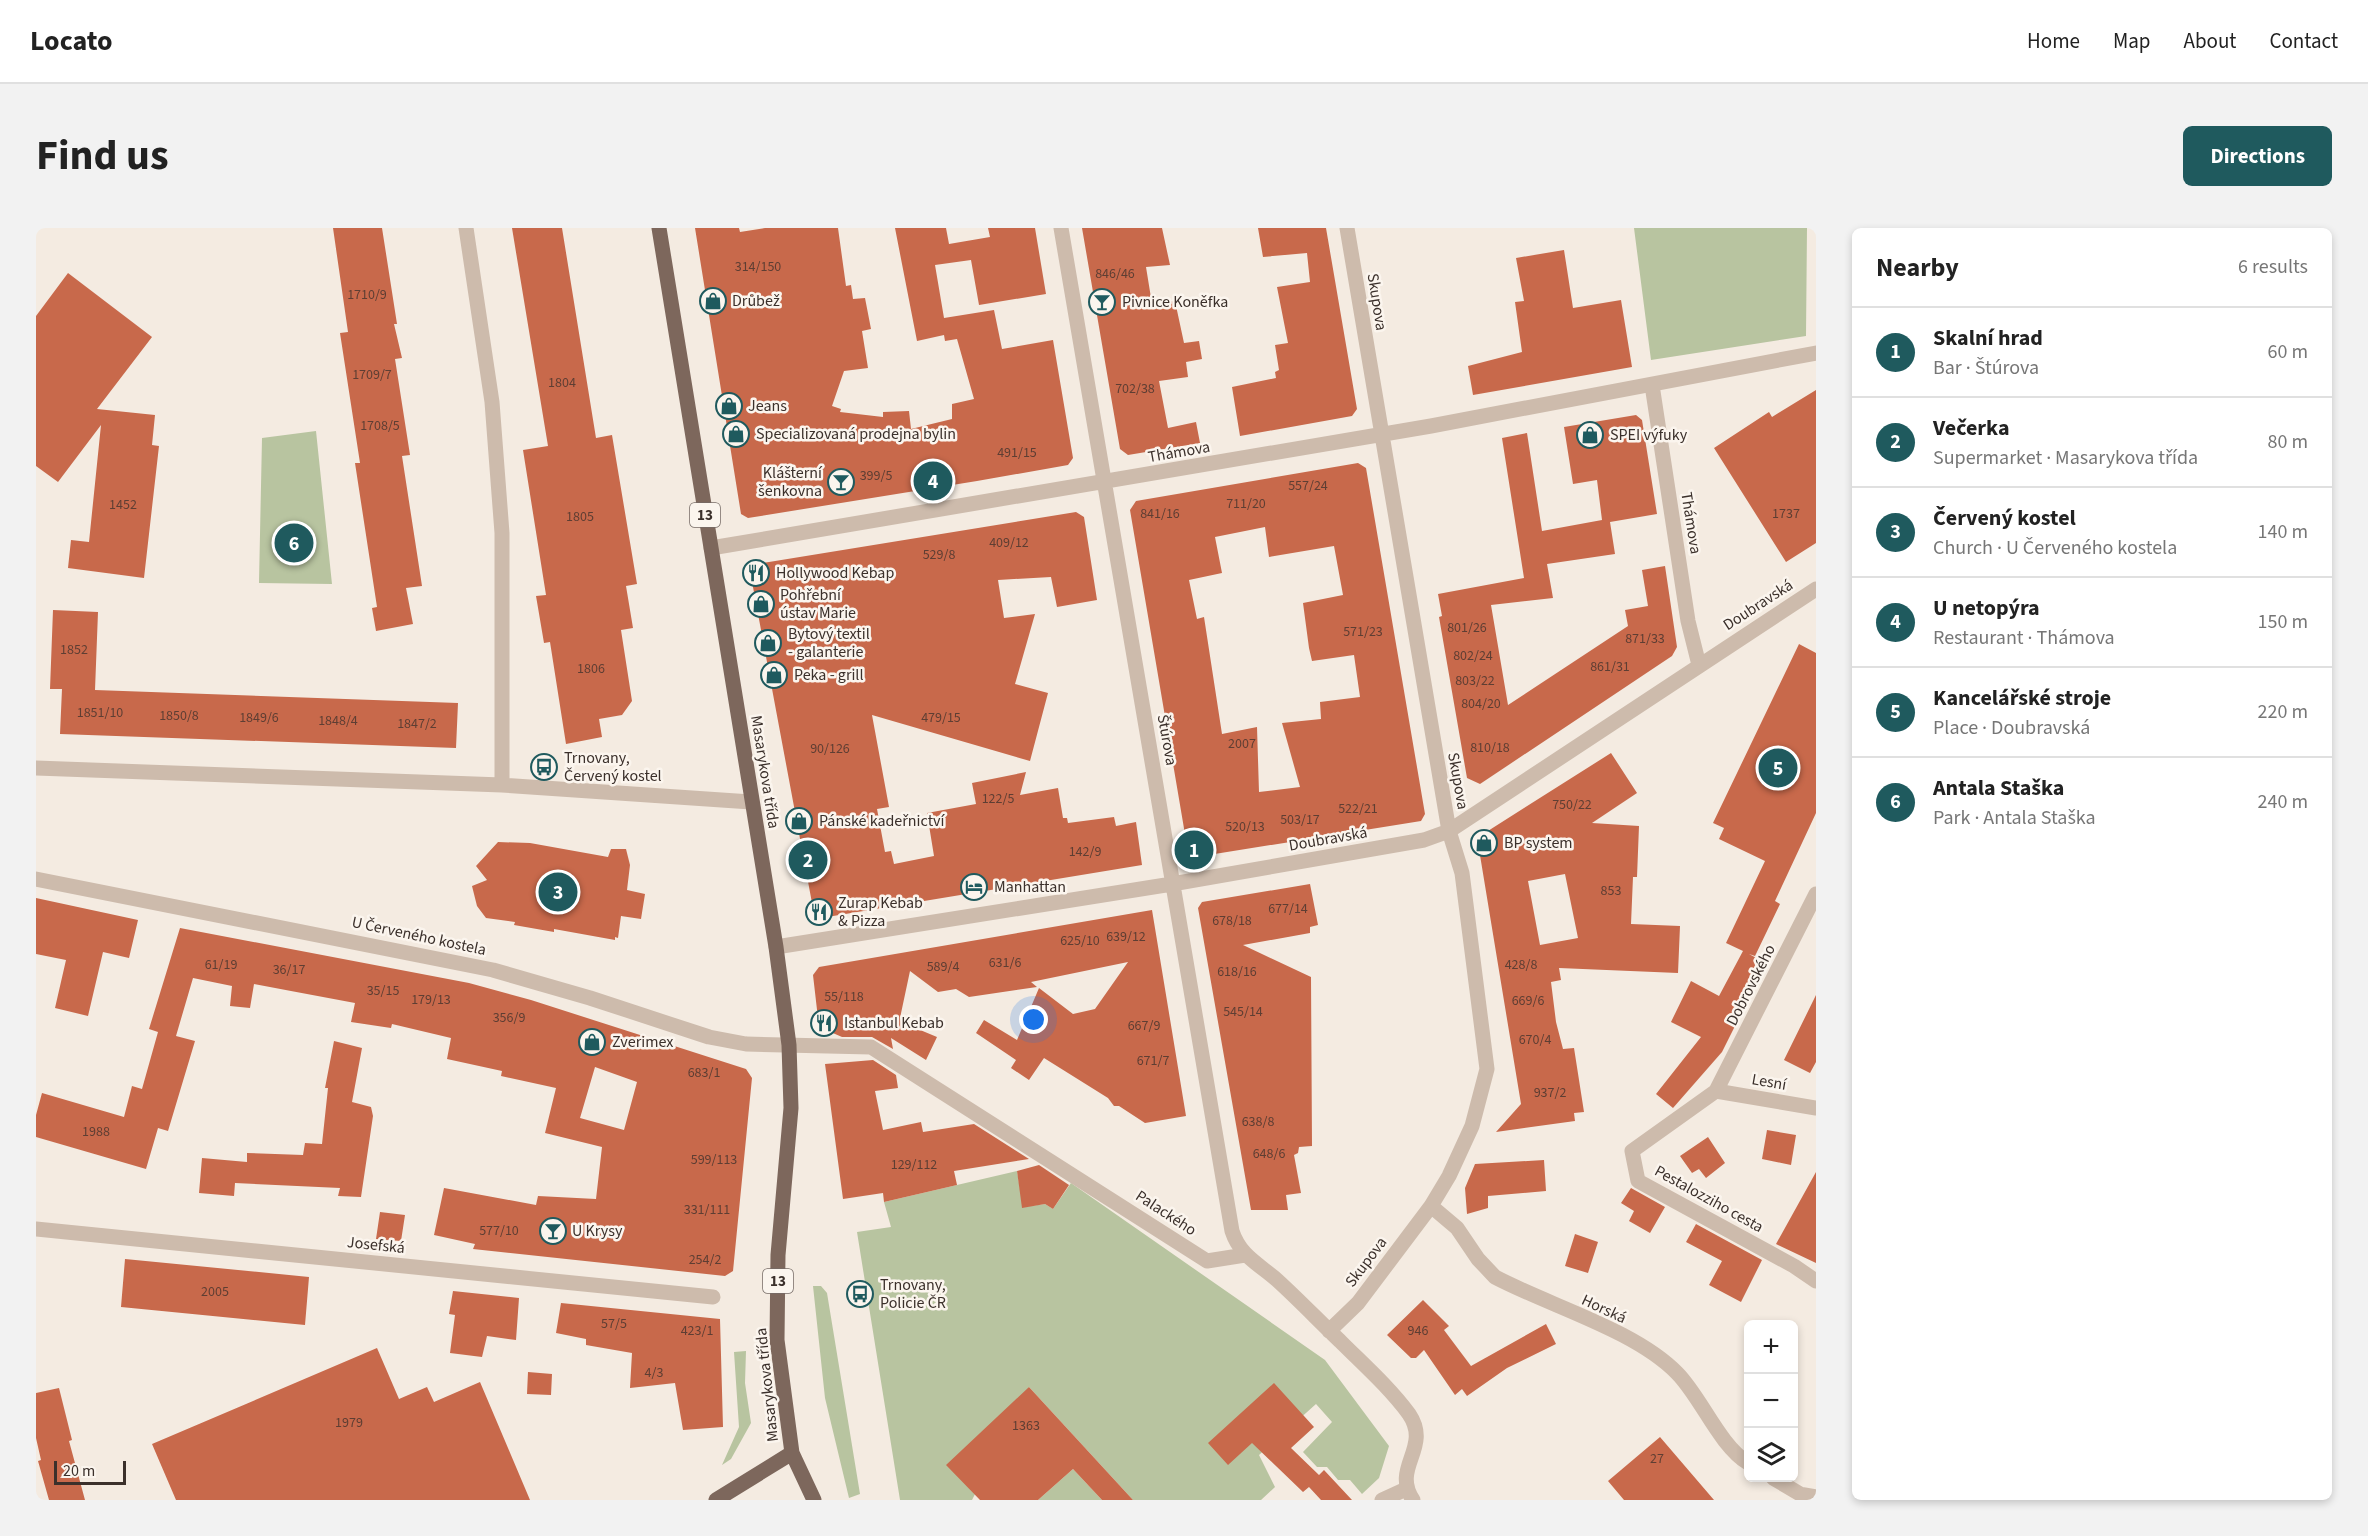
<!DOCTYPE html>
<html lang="en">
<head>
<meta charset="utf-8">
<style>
	:root { --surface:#fff; --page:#f2f2f2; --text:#222; --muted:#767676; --line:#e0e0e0; --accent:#1f5a5e }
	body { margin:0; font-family:"Source Sans 3",sans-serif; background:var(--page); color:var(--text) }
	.controls { position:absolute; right:18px; bottom:18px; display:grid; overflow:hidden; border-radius:9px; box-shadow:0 3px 9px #0003 }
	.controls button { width:54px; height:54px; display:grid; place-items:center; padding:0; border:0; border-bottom:2px solid var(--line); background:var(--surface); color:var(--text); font:30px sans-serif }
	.scale { position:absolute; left:18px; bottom:15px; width:72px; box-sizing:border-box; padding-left:6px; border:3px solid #3b302b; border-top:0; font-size:16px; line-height:21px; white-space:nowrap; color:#3b302b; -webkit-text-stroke:4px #fbf5ee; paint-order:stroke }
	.you { position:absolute; left:998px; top:792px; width:21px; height:21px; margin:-15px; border:4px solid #fff; border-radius:50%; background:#1a73e8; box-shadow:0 0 0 9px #1a73e833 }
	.badge { display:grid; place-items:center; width:39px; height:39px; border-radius:50%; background:var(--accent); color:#fff; font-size:20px; font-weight:700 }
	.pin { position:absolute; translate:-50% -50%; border:3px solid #fff; box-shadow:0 2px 6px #0006 }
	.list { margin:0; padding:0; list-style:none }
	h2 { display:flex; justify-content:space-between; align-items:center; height:78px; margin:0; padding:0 24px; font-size:26px }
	h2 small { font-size:20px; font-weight:400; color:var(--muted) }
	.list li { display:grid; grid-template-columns:39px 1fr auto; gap:18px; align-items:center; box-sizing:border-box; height:90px; padding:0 24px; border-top:2px solid var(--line) }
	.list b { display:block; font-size:22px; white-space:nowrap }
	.list p { margin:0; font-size:20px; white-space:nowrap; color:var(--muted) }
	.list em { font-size:20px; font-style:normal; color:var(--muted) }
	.icon { flex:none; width:33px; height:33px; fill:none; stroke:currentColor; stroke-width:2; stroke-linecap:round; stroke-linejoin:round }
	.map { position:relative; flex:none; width:1780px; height:1272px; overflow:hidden; border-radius:9px }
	header { display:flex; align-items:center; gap:36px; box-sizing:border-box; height:84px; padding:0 30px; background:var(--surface); border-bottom:2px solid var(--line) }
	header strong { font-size:28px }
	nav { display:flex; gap:33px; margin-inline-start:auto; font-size:21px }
	.intro { display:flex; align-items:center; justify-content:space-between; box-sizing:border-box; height:144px; padding:0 36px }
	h1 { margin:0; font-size:42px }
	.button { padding:15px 27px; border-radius:9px; background:var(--accent); color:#fff; font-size:21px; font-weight:700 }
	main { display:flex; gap:36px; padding:0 36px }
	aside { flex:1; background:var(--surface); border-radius:9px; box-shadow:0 3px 9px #0003 }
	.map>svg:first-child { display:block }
</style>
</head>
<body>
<header>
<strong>Locato</strong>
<nav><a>Home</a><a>Map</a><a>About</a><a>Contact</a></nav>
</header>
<div class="intro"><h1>Find us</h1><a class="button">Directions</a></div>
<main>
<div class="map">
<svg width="1780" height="1272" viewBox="0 0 1780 1272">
	<rect width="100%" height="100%" fill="#f4ebe1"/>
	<!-- green -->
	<path fill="#b8c4a0" d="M1598,0h173l-1,108 -155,24z
		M280,203l16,153 -73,-1 3,-145z
		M981,943l6,36 22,-3 8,5 18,-26 254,177 64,86 -10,32 -17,16 -12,-14h-12l-11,-13h-10l-14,-15 29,-30 -16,-18 -57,51 16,32 -14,13h-128l-104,-113 -57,113h-72l-43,-268 34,-5 -7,-25z
		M777,1058h8l6,7 33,201 -11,4 -24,-100z
		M710,1123l-1,32 6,40 -20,36 -9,6 17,-38 -5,-75z
		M1037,1241l29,31h-64z"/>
	<!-- building -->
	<path fill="#c8694b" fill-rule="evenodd" d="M297,0h49l15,96h-3l8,34 -7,1 15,96 -8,1 20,130 -16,2 7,36 -37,7 -4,-23 5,-1 -22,-144h5l-20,-130 8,-1z
		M476,0h50l34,210 16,-3 25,149 -11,2 7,42 -12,2 11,71 -10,14 -23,4 3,18 -36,7 -16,-102 -6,1 -8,-47 10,-1 -23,-145 25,-4z
		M659,0h44l1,4 25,-4h73l8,58 5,-1 2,14 12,-1 6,31 -9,2 6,37 -24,3 -12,35 9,3 -1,3 43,5v-5l26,-1 2,18 41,-10v-15l22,-5 -17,-60 -12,2 -1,-6 -27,6 -22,-113h51l3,16 41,-7 -2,-9h47l11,66 -67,11 -8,-45 -36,5 9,53 50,-8 8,39 51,-9 20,118 -5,7 -91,16 -229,37 -7,-4z
		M1046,0h80l8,37 -24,2 6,37 23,-3 9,42 15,-2 3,18 -16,3 2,15 -29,4 9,47 28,-6 4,21 -72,12 -8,-6z
		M1222,0h68l31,181 -5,7 -112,20 -8,-49 44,-9 -1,-6 4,-2 -4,-25 13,-2 -11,-56 33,-5 -3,-29 -44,4z
		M1528,22l9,58 48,-8 11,67 -159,28 -5,-29 54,-14 -7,-50 9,-1 -8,-43z
		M32,45l84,64 -55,72 58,6 -3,30 7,1 -15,132 -76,-10 3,-28 18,2 12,-117 -43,57 -22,-16v-150z
		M1780,162v153l-30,19 -72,-114 55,-36 3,5z
		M1600,187l6,5 15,94 -47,8 5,32 -68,10 6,34 -62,7 17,100 120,-79 -3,-16 23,-4 -6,-36 23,-4 12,81 -5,9 -192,128 -13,-6 -28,-161 3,-1 -4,-22 86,-16 -22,-140 25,-5 15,98 60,-11 -5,-40 -24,4 -9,-57z
		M1322,235l8,5 59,346 -4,7 -225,36 -8,-5 -58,-342 6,-9zM1229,299l4,30 65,-11 9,49 -40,8 6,45 3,13 42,-6 6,42 -40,5 1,17 -39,4 18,64 -41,5 -2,-65 -35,7 -18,-117 -7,2 -8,-39 33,-7 -7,-36z
		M1040,284l8,5 13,83 -40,7 -6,-30 -53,3 6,38 31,-4 -20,70 33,9 -18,68 -158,-46 17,92 -12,2 8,43 6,-1 3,13 40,-8 -7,-43 49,-9 -4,-21 54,-11 -6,23 38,-7 5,30h4l1,5 46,-6 2,9 20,-4 6,43 -327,54 -65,-348 6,-7 13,-2z
		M17,382l45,2 -3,78 363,13 -2,45 -396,-14 2,-45h-12z
		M1763,416l17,9v160l-41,88 5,3 -25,52 -6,-2 13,7 -23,45 5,2 -22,44 -49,56 -17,-14 45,-57 -30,-15 20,-41 28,15 24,-45 -17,-8 39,-82 -46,-22 5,-11 -11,-5z
		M1575,525l26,40 -45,30 47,3 -2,51h-4l-2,47 49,2 -2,47 -119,-5 2,12 -10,2 5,40 7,27 11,-1 10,64 -10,1 1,8 -79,11 25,-28 -43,-261 3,-7 10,-7zM1529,646l13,64 -38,7 -12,-64z
		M462,614l32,1 78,14 3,-8h15l4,16 -3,25 18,4 -4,25 -20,-3 -3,22 -3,-1v3l-61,-11v3l-40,-7 1,-3 -29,-4 -9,-12 -5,-20 15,-6 -11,-14z
		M1274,656l8,41 -8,2v6l-67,12 68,32 1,169 -13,1 -1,6 -4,2 7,38 -15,2 2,15h-37l-53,-302 4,-6z
		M0,670l102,22 -9,38 -26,-6 -15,64 -33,-8 11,-48 -30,-6z
		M1116,682l34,206 -41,7 -26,-17h-5l-6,-8 -64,-40 -15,22 -18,-12 5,-8 -40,-27 8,-13 33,20 22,-52 34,26 22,-5 33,-47 -97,20 6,5 -68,10 -13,-8 -18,3 -28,-21 -10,47 1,4 36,15 -11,23 -35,-22 2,11 -21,-12h-30l-23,-10 -6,-52 6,-8z
		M144,700l289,55 62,17 215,69 6,9 -19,193 -8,5 -252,-27 2,-5 -41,-9 10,-47 92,17 2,-9 58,3 6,-52 -57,-14 11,-45 -55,-12 1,-5 -55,-12 4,-21 -59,-14 -1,4 -40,-6 4,-19 -64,-12 -37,-7 -4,24 -20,-2 2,-20 -39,-8 -17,58 19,5 -27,90 -10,-3 -12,41 -110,-32v-22l6,-22 82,24 8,-31 10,3 16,-57 -9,-3zM559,839l42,15 -13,48 -44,-12z
		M1780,767v67l-6,11 -26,-13z
		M298,813l28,7 -10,54 19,5 2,9 -12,81 -23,-1 2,-8 -105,-5 -1,13 -35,-3 3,-35 45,4v-9l56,2 2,-12 17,1 6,-56h-3z
		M837,832l23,15 2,13 -23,3 8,39 38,-8 2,10 51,-8 55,35 -75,12 3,14 -73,17 -1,-9 -40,6 -18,-135z
		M1731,902l29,5 -5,30 -29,-6z
		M1672,909l17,26 -19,15 -7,-9 -7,4 -12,-17z
		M1508,932l2,31 -58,5v12l-21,6 -2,-26 10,-24z
		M1003,937l30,20 -16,24 -8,-5 -23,4 -5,-37z
		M1780,944v91l-40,-19z
		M1595,960l34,19 -15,26 -21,-12 5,-10 -13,-8z
		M344,984l25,3 -4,26 -25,-2z
		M1660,996l66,36 -21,42 -32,-17 13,-24 -36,-19z
		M1539,1006l23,8 -10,31 -23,-7z
		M89,1031l184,18 -4,48 -184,-18z
		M417,1063l66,7 -3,42 -29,-4 -5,21 -32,-4 5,-38 -6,-1z
		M1387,1072l26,26 -5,4 27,36 75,-42 10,20 -49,24 -40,28 -5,-7 -7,6 -31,-45 -8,8h-5l-24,-23z
		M525,1075l159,16 3,108 -40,3 -8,-47 -45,5 2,-35 -46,-8v-6l-30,-6z
		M341,1120l22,51 28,-12 7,15 46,-20 50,118h-354l-24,-56z
		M492,1144l24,2 -1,21 -24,-1z
		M1238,1155l40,44 -23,21 28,27 5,-5 28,30h-31l-12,-13 -6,5 -51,-49 -24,22 -20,-22z
		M993,1159l104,113h-31l-29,-31 -35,31h-58l-34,-35z
		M23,1160l13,52 -3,1 16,59h-36l-11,-39 3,-1 -5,-22v-45z
		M1624,1209l54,63h-90l-16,-19z"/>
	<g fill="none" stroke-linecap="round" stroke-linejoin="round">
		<!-- minor -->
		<path stroke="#cdbbac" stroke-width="15" d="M430,0l26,174 10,131v252
			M1025,0l171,1003c8,25 27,33 45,49 22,20 42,41 63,61 24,24 49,46 69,73 23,34 -18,53 4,86
			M1616,157l36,236 11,44
			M675,320l720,-122 385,-73
			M0,540l466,17 249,17
			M0,651l457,91 97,28 119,39 37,7 125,3 336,214 38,-6
			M1780,666l-100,197 -84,60 6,30 156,85 22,15
			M740,719l396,-63 252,-44 25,-9 367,-242
			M1680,863l100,17
			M1395,978l26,22 21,31 17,18c55,29 140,53 182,96 24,24 42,72 71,90
			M0,1001l677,68
			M1293,1103l29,-28 73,-97 18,-30 23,-50 15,-57 -25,-196 -13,-42 -102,-603
			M1737,1250l27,16 16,3
			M1346,1272l24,-11"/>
		<!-- major -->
		<path stroke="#7d675c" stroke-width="15" d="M623,0l117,719 13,98 2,63 -13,147 -1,85 15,113 22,47
			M680,1272l76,-47"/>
	</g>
	<!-- icons -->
	<defs>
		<symbol id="shop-ring" viewBox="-11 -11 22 22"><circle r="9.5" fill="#fbf5ee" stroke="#1f5a5e" stroke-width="1.5"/><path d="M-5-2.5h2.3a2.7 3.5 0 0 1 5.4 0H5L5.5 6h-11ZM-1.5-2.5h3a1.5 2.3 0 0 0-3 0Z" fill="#1f5a5e"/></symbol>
		<symbol id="bar-ring" viewBox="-11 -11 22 22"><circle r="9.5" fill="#fbf5ee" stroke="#1f5a5e" stroke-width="1.5"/><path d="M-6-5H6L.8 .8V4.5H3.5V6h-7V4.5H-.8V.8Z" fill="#1f5a5e"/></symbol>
		<symbol id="restaurant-ring" viewBox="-11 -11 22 22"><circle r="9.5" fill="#fbf5ee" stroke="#1f5a5e" stroke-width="1.5"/><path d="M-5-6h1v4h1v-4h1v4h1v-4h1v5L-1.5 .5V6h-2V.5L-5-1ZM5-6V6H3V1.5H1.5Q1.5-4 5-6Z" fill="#1f5a5e"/></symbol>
		<symbol id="bus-ring" viewBox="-11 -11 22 22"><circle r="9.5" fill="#fbf5ee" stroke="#1f5a5e" stroke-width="1.5"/><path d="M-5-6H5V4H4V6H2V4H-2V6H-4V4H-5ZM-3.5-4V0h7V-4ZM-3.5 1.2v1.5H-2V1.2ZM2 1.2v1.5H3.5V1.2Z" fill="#1f5a5e"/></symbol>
		<symbol id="hotel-ring" viewBox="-11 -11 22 22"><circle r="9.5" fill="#fbf5ee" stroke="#1f5a5e" stroke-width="1.5"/><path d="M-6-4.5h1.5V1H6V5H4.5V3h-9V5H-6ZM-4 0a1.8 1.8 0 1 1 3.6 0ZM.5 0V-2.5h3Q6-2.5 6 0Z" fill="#1f5a5e"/></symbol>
	</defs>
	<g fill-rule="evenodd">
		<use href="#shop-ring" x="662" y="58" width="30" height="30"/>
		<use href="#bar-ring" x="1051" y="59" width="30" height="30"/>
		<use href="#shop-ring" x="678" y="163" width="30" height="30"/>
		<use href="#shop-ring" x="685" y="191" width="30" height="30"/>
		<use href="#shop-ring" x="1539" y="192" width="30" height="30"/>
		<use href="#bar-ring" x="790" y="239" width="30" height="30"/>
		<use href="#restaurant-ring" x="705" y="330" width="30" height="30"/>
		<use href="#shop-ring" x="710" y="361" width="30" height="30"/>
		<use href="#shop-ring" x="717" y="400" width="30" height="30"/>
		<use href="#shop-ring" x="723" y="432" width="30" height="30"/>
		<use href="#bus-ring" x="493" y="524" width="30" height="30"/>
		<use href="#shop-ring" x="748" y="578" width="30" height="30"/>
		<use href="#shop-ring" x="1433" y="600" width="30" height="30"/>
		<use href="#hotel-ring" x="923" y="644" width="30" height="30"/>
		<use href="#restaurant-ring" x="768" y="669" width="30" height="30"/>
		<use href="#restaurant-ring" x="773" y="780" width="30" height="30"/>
		<use href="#shop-ring" x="541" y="799" width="30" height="30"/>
		<use href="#bar-ring" x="502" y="988" width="30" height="30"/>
		<use href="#bus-ring" x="809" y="1051" width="30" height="30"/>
	</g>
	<g text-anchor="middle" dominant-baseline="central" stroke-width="5" stroke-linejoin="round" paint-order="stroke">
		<!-- number labels -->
		<g font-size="14" fill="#5e3e33">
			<text x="722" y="39">314/150</text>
			<text x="1079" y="46">846/46</text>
			<text x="331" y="67">1710/9</text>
			<text x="336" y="147">1709/7</text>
			<text x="526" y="155">1804</text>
			<text x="1099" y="161">702/38</text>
			<text x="344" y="198">1708/5</text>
			<text x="981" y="225">491/15</text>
			<text x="840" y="248">399/5</text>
			<text x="1272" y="258">557/24</text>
			<text x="1210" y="276">711/20</text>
			<text x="87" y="277">1452</text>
			<text x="1124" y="286">841/16</text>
			<text x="1750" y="286">1737</text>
			<text x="544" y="289">1805</text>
			<text x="973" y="315">409/12</text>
			<text x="903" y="327">529/8</text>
			<text x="1431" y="400">801/26</text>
			<text x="1327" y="404">571/23</text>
			<text x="1609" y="411">871/33</text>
			<text x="38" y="422">1852</text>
			<text x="1437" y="428">802/24</text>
			<text x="1574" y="439">861/31</text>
			<text x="555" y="441">1806</text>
			<text x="1439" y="453">803/22</text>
			<text x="1445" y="476">804/20</text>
			<text x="64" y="485">1851/10</text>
			<text x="143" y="488">1850/8</text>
			<text x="223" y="490">1849/6</text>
			<text x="905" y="490">479/15</text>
			<text x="302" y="493">1848/4</text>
			<text x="381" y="496">1847/2</text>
			<text x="1206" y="516">2007</text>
			<text x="1454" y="520">810/18</text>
			<text x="794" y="521">90/126</text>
			<text x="962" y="571">122/5</text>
			<text x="1536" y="577">750/22</text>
			<text x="1322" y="581">522/21</text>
			<text x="1264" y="592">503/17</text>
			<text x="1209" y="599">520/13</text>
			<text x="1049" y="624">142/9</text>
			<text x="1575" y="663">853</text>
			<text x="1252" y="681">677/14</text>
			<text x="1196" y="693">678/18</text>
			<text x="1090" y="709">639/12</text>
			<text x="1044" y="713">625/10</text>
			<text x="969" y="735">631/6</text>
			<text x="185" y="737">61/19</text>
			<text x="1485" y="737">428/8</text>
			<text x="907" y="739">589/4</text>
			<text x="253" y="742">36/17</text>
			<text x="1201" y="744">618/16</text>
			<text x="347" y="763">35/15</text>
			<text x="808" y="769">55/118</text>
			<text x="395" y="772">179/13</text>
			<text x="1492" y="773">669/6</text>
			<text x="1207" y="784">545/14</text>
			<text x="473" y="790">356/9</text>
			<text x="1108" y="798">667/9</text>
			<text x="1499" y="812">670/4</text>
			<text x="1117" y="833">671/7</text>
			<text x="668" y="845">683/1</text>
			<text x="1514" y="865">937/2</text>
			<text x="1222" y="894">638/8</text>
			<text x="60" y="904">1988</text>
			<text x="1233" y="926">648/6</text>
			<text x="678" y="932">599/113</text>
			<text x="878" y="937">129/112</text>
			<text x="671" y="982">331/111</text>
			<text x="463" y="1003">577/10</text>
			<text x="669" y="1032">254/2</text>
			<text x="179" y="1064">2005</text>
			<text x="578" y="1096">57/5</text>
			<text x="661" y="1103">423/1</text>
			<text x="1382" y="1103">946</text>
			<text x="618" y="1145">4/3</text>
			<text x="313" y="1195">1979</text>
			<text x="990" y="1198">1363</text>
			<text x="1621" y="1231">27</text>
		</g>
		<!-- shield labels -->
		<g fill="#fbf5ee" stroke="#756b66" stroke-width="1.5">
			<rect x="654" y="275" width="30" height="24" rx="4.5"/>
			<rect x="727" y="1041" width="30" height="24" rx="4.5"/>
		</g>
		<g font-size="15" font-weight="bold" fill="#3b302b">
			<text x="669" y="287">13</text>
			<text x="742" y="1053">13</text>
		</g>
		<!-- poi labels -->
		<g font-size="16" fill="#3b302b" stroke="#fbf5ee" text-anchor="start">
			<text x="696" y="73">Drůbež</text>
			<text x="1086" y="74">Pivnice Koněfka</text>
			<text x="712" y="178">Jeans</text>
			<text x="720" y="206">Specializovaná prodejna bylin</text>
			<text x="1574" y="207">SPEI výfuky</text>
			<text x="786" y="245" text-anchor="end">Klášterní<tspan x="786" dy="18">šenkovna</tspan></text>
			<text x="740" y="345">Hollywood Kebap</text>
			<text x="744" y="367">Pohřební<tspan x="744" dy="18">ústav Marie</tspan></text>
			<text x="752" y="406">Bytový textil<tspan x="752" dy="18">- galanterie</tspan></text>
			<text x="758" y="447">Peka - grill</text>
			<text x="528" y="530">Trnovany,<tspan x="528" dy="18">Červený kostel</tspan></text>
			<text x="783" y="593">Pánské kadeřnictví</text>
			<text x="1468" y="615">BP system</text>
			<text x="958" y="659">Manhattan</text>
			<text x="802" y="675">Zurap Kebab<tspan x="802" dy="18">&amp; Pizza</tspan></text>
			<text x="808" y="795">Istanbul Kebab</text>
			<text x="576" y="814">Zverimex</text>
			<text x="536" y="1003">U Krysy</text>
			<text x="844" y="1057">Trnovany,<tspan x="844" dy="18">Policie ČR</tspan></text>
		</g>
		<!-- street labels -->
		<g font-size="16" fill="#3b302b" stroke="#fbf5ee">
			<text transform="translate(1341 74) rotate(81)">Skupova</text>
			<text transform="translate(1143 224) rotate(-10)">Thámova</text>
			<text transform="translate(1655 295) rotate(81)">Thámova</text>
			<text transform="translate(1722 377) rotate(-33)">Doubravská</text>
			<text transform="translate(1131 512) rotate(80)">Štúrova</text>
			<text transform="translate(729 544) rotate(81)">Masarykova třída</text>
			<text transform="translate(1422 553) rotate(80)">Skupova</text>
			<text transform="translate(1292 611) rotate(-10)">Doubravská</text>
			<text transform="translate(383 708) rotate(12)">U Červeného kostela</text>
			<text transform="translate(1715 757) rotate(-63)">Dobrovského</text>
			<text transform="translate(1733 854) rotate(10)">Lesní</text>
			<text transform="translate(1673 971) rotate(29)">Pestalozziho cesta</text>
			<text transform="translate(1130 985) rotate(33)">Palackého</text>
			<text transform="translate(340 1017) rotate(6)">Josefská</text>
			<text transform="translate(1330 1034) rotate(-53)">Skupova</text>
			<text transform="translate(1568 1081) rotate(25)">Horská</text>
			<text transform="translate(731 1157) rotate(-96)">Masarykova třída</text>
		</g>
	</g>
</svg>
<div class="controls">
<button>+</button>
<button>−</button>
<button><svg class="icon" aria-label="layers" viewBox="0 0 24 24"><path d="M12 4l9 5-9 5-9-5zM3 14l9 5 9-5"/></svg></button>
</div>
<div class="scale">20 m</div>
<div class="you"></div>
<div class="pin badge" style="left:1158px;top:622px">1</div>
<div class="pin badge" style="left:772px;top:632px">2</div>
<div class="pin badge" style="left:522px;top:664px">3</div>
<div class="pin badge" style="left:897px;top:253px">4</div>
<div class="pin badge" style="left:1742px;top:540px">5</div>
<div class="pin badge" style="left:258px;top:315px">6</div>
</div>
<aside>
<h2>Nearby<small>6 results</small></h2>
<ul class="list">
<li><span class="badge">1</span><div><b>Skalní hrad</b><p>Bar · Štúrova</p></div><em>60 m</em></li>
<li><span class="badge">2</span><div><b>Večerka</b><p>Supermarket · Masarykova třída</p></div><em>80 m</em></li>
<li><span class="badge">3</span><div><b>Červený kostel</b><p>Church · U Červeného kostela</p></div><em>140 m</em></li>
<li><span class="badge">4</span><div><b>U netopýra</b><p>Restaurant · Thámova</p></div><em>150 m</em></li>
<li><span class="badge">5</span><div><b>Kancelářské stroje</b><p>Place · Doubravská</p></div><em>220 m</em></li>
<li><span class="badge">6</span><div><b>Antala Staška</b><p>Park · Antala Staška</p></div><em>240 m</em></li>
</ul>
</aside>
</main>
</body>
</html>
